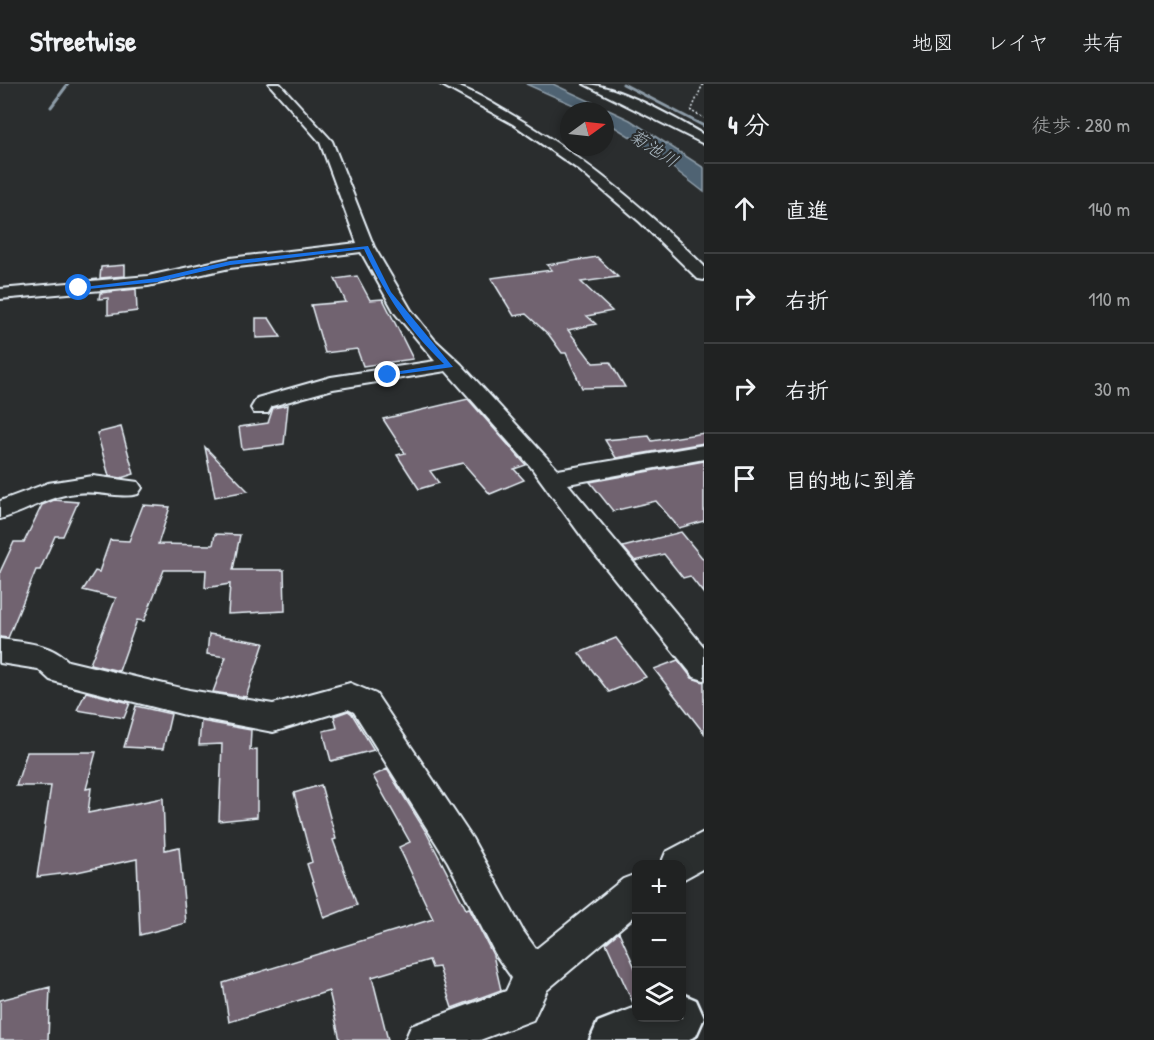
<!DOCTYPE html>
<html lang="ja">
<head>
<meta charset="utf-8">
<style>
	:root { --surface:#202222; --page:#2d2f2f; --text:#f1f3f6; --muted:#a2a4a5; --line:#3d3f40 }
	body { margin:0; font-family:"Patrick Hand","Klee One",sans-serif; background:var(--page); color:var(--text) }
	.controls { position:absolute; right:18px; bottom:18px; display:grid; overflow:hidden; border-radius:12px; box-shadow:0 3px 9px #0003 }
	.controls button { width:54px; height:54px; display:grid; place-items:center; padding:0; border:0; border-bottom:2px solid var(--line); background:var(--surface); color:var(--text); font:30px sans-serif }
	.compass { position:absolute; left:560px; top:18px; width:54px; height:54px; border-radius:50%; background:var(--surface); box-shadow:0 3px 9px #0003; rotate:75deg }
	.stop { position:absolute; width:18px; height:18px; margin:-14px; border:4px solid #1a73e8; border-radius:50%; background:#fff }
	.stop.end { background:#1a73e8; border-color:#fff; box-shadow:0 2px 6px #0008 }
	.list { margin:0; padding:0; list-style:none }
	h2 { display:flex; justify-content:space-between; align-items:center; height:78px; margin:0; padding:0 24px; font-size:26px }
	h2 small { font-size:20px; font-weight:400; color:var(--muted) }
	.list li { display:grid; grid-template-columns:39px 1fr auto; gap:18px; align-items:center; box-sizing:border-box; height:90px; padding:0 24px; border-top:2px solid var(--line) }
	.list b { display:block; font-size:22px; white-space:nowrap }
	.list em { font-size:20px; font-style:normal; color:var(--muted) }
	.icon { flex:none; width:33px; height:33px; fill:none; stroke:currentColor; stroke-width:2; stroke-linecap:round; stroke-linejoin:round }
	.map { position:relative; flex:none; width:704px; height:956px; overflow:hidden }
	header { display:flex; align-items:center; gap:36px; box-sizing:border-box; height:84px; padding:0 30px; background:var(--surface); border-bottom:2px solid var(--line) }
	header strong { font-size:28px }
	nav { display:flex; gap:33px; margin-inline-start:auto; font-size:21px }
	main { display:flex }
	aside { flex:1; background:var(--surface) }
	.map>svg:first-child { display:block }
</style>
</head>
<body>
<header>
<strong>Streetwise</strong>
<nav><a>地図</a><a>レイヤ</a><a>共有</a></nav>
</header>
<main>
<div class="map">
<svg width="704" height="956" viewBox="0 0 704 956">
	<rect width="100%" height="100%" fill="#2a2d2e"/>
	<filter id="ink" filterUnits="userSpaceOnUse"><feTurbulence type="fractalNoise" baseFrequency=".0167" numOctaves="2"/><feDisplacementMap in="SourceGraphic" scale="12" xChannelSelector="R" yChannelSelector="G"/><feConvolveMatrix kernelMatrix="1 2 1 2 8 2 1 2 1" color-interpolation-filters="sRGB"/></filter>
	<g filter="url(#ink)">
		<!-- water -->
		<path fill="#506473" stroke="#8d9ca8" stroke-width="1.5" d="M526,0h27l77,36 74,48v24l-62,-48 -37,-23v-10h-18z"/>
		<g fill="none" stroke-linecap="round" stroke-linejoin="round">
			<!-- stream -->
			<path stroke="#8d9ca8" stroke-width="3" d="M623,0l81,42
				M51,23l17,-23"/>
		</g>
		<!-- building -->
		<path fill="#716370" stroke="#e8f1f8" stroke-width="1.5" d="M597,173l21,20 -37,5 31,29 -25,5 9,8 -28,6 25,33 17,-1 15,25 -43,1 -16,-35h-4l-13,-18 -23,-21 -12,2 -23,-38 61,-8 -5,-5z
			M125,181v11l-25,2 1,-11z
			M357,192l13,24 13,-1 30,60 -50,7 -6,-17 -32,4 -14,-48 35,-3 -11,-23z
			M136,205l1,22 -29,4v-17l-9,1 1,-6z
			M256,234h13l12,19 -25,1z
			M468,315l58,66 -12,4 10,11 -34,14 -27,-31 -33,8 9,12 -20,6 -22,-34 8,-2 -22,-34z
			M288,321l-4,39 -42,5 -3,-22 29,-4 5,-15z
			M121,343l13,47 -13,4 -12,-2 -12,-43z
			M704,349v10l-88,15 -11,-18 44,-4 3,5z
			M205,363l43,44 -33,6z
			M704,377v60l-25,7 -23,-27 -43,10 -23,-29z
			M54,416l24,2 -15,34h-8l-15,34h-4l-28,68 -8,-1v-65l14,-30h10l18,-37z
			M143,421l27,2 -12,37 55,1 2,-11 25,1 -7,35h51l1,41 -57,3 2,-30 -25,4 1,-18h-42l-20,51 -7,-1 -18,51 -29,-7 26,-66 -33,-8 12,-19 4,1 11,-32 19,1z
			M681,448l23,28v34l-14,-18 -7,2 -19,-24 -29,7 -12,-14z
			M209,550l55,9 -18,54 -33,-5 13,-35 -19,-3z
			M616,554l30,39 -37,15 -30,-39z
			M678,576l14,18 12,4v51l-50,-64z
			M86,608l44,11 -6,15 -47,-8z
			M136,622l35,8 -8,35 -39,-2z
			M348,627l4,3 22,36 -43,11 -8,-30 14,-3 -3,-12z
			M201,637l50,9 -1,20 7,-1v68l-38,4 3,-77 -23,1z
			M27,668h69l-10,37 5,-1 -3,25 75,-15 2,52 14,-3 7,76 -46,12 -3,-76 -60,13 -40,5 14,-91h-35z
			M387,685l39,63 40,77 3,-1 24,47 8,35 -49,18 -13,-41 -7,1 -3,-8 -57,17 16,63h-48l-11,-49 -100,31 -6,-39 210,-64 -34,-72 11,-5 -37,-66z
			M321,701l15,54 -3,1 24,65 -33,13 -17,-54 5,-2 -18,-69z
			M619,848l17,38v35h-2l-28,-62z
			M50,903l-2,53h-48v-40z"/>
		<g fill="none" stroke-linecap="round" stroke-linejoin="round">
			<defs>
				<path id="minor" d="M269,0h11l52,57 42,106 37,63 23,29 27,25 97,106 146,-25v14l-136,25 136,163v33l-10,-3 -101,-125 -62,-85 -85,-96 -113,18 -61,17 -4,7h-14l-3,-5 6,-10 74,-21 104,-16 -40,-48 -34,-61 -131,16 -82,18 -148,13v-10l148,-13 82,-18 127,-15 -37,-101z
					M440,0c22,0 43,14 62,25 75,42 141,97 202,157v14l-6,-1 -58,-57 -61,-52 -66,-46z
					M584,0c32,0 91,34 120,51v9z
					M93,392l45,6 4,6 -4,6c-19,5 -41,-4 -62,-1 -28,3 -50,19 -76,26v-18l48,-18z
					M0,555c26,4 49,4 68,22l121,29 84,14 77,-21 26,11 96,144 51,93 13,18 87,-70 13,-5v41l-89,75 -14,30 -53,20h-75l6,-14 95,-35 6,-13 -15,-21 -49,-95 -94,-150 -6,-3 -75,23 -84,-16 -129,-33 -10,-3 -12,-11 -38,-6z
					M704,748v36l-22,12v-16h-21l5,-12z"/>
				<path id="trunk" d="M682,910l14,6 8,18 -8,18 -9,4h-97l8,-18 38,-15v11h46z"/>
			</defs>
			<!-- minor casing -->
			<use href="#minor" stroke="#e8f1f8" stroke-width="4"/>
			<!-- trunk casing -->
			<use href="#trunk" stroke="#e8f1f8" stroke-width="5"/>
			<!-- path -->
			<path stroke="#e8f1f8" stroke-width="1.5" stroke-dasharray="2 2" stroke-linecap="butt" d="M703,0l-12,27 13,7"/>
			<!-- minor -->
			<use href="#minor" fill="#2a2d2e" fill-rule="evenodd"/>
			<!-- trunk -->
			<use href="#trunk" fill="#2a2d2e" fill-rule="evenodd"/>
		</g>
	</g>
	<!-- route -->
	<path fill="#1a73e8" d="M368,162l23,46 62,75 -67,9 2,-3 56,-9c-37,-36 -58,-68 -80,-115l-134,16 -73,17 -78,8 -3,-2 81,-10 73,-17z"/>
	<g text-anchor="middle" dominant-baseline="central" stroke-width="4.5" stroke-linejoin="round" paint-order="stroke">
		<!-- far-water labels -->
		<g font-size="18" font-style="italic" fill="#abb9c3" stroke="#2a2d2e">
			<text transform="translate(654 64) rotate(33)">菊池川</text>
		</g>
	</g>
</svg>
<div class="controls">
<button>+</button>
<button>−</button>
<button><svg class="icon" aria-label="layers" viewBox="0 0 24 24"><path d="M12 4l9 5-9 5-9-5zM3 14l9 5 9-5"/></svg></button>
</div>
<svg class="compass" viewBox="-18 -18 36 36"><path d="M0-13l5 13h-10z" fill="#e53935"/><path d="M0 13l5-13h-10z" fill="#a2a4a5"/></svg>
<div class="stop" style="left:79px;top:204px"></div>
<div class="stop end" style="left:388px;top:291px"></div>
</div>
<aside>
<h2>4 分<small>徒歩 · 280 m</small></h2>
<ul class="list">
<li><svg class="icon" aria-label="ahead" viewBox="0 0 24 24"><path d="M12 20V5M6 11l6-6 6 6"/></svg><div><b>直進</b></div><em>140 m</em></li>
<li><svg class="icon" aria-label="right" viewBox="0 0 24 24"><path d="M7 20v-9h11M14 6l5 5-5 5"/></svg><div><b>右折</b></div><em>110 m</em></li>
<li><svg class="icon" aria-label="right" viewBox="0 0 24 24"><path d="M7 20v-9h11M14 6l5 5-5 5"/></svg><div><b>右折</b></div><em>30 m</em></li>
<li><svg class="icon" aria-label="arrive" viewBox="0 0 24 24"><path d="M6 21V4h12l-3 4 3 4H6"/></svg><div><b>目的地に到着</b></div></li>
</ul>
</aside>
</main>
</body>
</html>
